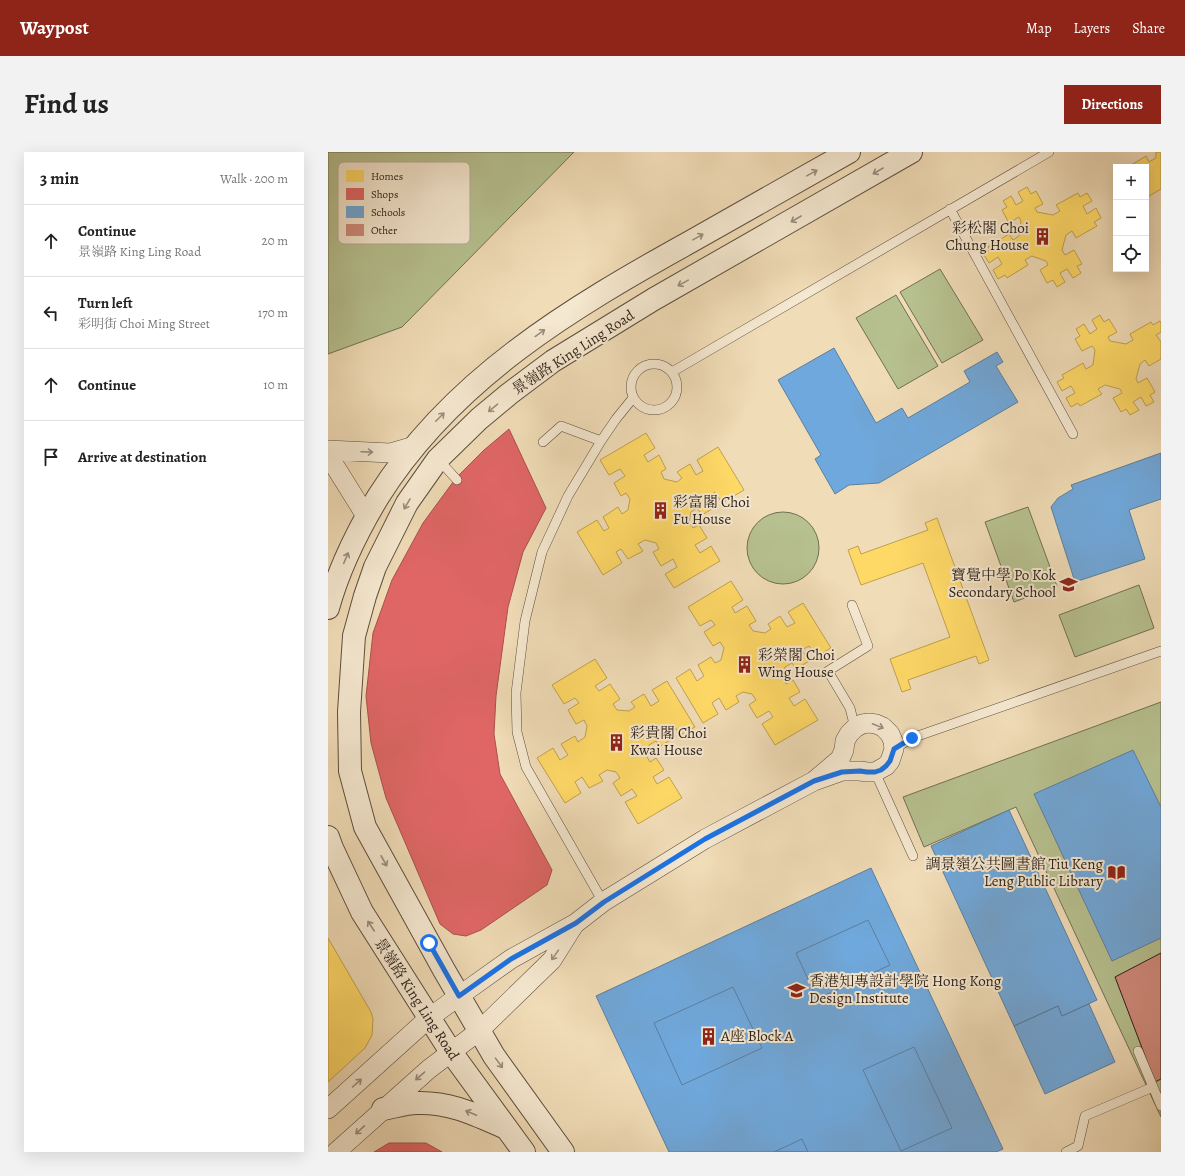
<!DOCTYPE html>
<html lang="en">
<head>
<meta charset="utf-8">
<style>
	:root { --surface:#fff; --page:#f2f2f2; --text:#222; --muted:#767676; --line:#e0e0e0; --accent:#8f2418 }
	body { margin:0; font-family:Alegreya,"Noto Serif TC",serif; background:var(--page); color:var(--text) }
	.controls { position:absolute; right:12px; top:12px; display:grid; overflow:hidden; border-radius:0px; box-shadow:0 4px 16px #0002 }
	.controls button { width:36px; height:36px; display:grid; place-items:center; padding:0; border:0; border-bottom:1px solid var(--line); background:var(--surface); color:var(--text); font:20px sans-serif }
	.stop { position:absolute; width:12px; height:12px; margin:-9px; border:3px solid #1a73e8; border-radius:50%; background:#fff }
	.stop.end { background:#1a73e8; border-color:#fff; box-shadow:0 1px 4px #0008 }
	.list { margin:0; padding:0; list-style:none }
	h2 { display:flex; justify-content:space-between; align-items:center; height:52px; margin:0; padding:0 16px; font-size:17px }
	h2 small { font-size:13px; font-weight:400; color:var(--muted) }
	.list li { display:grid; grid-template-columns:26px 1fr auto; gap:12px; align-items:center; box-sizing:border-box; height:72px; padding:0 16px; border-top:1px solid var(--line) }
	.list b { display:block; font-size:15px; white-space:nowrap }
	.list p { margin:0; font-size:13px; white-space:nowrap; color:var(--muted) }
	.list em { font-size:13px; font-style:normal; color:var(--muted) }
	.icon { flex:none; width:22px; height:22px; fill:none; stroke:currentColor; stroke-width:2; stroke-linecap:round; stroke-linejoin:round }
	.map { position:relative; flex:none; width:833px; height:1000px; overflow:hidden; border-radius:0px }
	header { display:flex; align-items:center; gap:24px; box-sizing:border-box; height:56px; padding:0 20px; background:var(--accent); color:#fff }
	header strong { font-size:19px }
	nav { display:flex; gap:22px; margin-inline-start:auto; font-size:14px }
	.intro { display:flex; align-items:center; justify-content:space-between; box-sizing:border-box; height:96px; padding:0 24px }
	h1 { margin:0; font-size:28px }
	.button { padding:10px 18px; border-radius:0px; background:var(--accent); color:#fff; font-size:14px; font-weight:700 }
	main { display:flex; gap:24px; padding:0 24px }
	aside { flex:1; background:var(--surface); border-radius:0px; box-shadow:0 4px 16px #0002 }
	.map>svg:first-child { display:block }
</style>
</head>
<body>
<header>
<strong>Waypost</strong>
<nav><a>Map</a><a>Layers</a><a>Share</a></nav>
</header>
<div class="intro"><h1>Find us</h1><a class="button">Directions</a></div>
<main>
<aside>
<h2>3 min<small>Walk · 200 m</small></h2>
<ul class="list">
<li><svg class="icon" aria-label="ahead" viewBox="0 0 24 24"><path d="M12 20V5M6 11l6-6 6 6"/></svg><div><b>Continue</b><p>景嶺路 King Ling Road</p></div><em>20 m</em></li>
<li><svg class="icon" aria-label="left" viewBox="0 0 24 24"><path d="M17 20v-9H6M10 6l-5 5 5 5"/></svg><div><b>Turn left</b><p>彩明街 Choi Ming Street</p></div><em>170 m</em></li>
<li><svg class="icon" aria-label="ahead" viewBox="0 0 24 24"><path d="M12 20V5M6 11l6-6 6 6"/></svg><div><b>Continue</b></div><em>10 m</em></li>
<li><svg class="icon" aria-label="arrive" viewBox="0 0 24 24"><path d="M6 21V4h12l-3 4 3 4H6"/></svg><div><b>Arrive at destination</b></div></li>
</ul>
</aside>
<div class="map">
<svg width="833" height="1000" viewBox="0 0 833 1000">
	<rect width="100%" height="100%" fill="#f0dcb7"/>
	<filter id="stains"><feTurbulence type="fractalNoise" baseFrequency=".005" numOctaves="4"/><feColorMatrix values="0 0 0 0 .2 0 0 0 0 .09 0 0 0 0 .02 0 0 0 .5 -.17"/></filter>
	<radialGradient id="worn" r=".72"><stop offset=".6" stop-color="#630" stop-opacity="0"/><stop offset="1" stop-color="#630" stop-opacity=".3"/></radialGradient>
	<!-- green -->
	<path fill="#b7c190" stroke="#717054" d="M0,0h246l-172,175 -74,27z
		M612,117l43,71 -41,23 -42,-71z
		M568,143l42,71 -40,23 -42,-71z
		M700,355l29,79 -43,16 -29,-80z
		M419 396a36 36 0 1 1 72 0a36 36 0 1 1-72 0Z
		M811,433l15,43 -79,29 -16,-42z
		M833,550v415l-145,-310 -92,40 -21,-50z"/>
	<!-- homes -->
	<path fill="#ffd966" stroke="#bfa14e" d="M828,0h5v37l-15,9v-31h-18l18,-11 3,6 7,-4z
		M699,35l4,7 5,-3 7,13 -8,4 2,4 16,3 7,-4 -4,-6 22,-12 2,4 7,-4 5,8 -9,5 4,8 9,-6 5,10 -7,4 3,4 -21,12 -4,-7 -6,4 -4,15 3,5 9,-5 8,14 -5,2 4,7 -8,5 -6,-9 -7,4 5,9 -8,5 -4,-7 -6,3 -7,-13 8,-5 -2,-4 -14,-5 -7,4 3,5 -21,13 -2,-3 -7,4 -5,-9 9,-6 -4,-7 -9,6 -6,-10 7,-3 -2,-3 21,-13 4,6 6,-4 2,-15 -2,-4 -10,6 -7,-13 5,-3 -4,-6 8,-5 5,9 7,-4 -5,-9z
		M772,163l4,7 5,-3 8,13 -9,5 2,4 16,3 7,-4 -3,-6 21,-12 2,3 7,-4 1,2v9l-5,3 5,7v17l-12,7 -4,-6 -5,4 -4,15 2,4 9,-5 8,14 -5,3 4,7 -8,4 -5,-9 -8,5 6,8 -9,5 -4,-6 -5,3 -8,-14 9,-5 -2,-4 -15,-4 -7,4 4,5 -22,12 -2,-3 -7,4 -5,-9 9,-5 -4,-7 -9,5 -5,-9 7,-4 -2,-3 21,-12 3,6 7,-4 2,-15 -3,-4 -10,5 -7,-12 5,-3 -4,-7 8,-5 6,10 7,-5 -5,-9z
		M318,281l9,15 -11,7 4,7 11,-7 7,14 -5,3 3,7 13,3 5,-4 -5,-6 13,-8 6,11 7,-4 -6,-11 21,-13 26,43 -22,13 -7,-11 -6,4 6,11 -13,8 -5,-7 -6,4 -2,10 4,6 6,-3 8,13 -12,7 5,8 11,-7 9,15 -46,27 -9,-14 12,-7 -4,-8 -12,7 -8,-14 6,-3 -3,-6 -11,-3 -7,4 5,7 -15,8 -7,-10 -5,3 6,11 -19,12 -26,-43 20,-12 7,11 5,-3 -6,-11 15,-10 4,7 6,-4 2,-11 -4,-6 -5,3 -7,-13 11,-7 -5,-7 -11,6 -9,-15z
		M609,366l52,142 -10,4 -3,-8 -68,24 3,9 -9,3 -12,-33 60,-22 -27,-74 -62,22 -13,-35 10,-4 3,8 67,-24 -3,-7z
		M403,429l12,19 -11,7 3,6 12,-7 9,15 -7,4 4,6 12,2 6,-4 -3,-5 12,-8 7,11 8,-4 -7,-11 15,-9 28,45 -15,9 -7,-11 -7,4 7,11 -13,8 -4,-6 -7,4 -2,12 3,5 7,-4 7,12 -11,6 5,8 11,-7 13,21 -43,25 -13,-21 11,-7 -4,-6 -12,7 -8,-13 7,-5 -4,-6 -9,-2 -7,4 3,6 -13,8 -7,-12 -7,5 6,11 -15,9 -27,-45 14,-9 7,12 7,-5 -6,-11 13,-8 4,6 6,-3 3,-12 -4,-6 -7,4 -9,-14 11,-7 -4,-5 -11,6 -12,-19z
		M267,507l12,19 -12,8 4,5 11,-7 10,15 -7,5 4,6 12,1 6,-4 -4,-5 13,-8 7,12 8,-5 -7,-11 15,-9 28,46 -15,8 -7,-11 -8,4 7,11 -13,8 -3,-6 -7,4 -2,12 3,5 6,-4 8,12 -11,7 4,7 12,-7 13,21 -44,26 -13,-22 12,-6 -5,-7 -11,7 -8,-13 7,-5 -4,-6 -9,-2 -8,5 4,6 -14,7 -7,-11 -7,5 6,11 -16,10 -28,-45 16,-10 7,12 8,-5 -7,-11 14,-8 3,6 7,-5 2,-11 -3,-6 -8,4 -8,-14 11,-7 -4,-5 -11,6 -12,-19z
		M0,786l43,74 2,7 -1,16 -7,13 -37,34z"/>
	<!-- shops -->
	<path fill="#e06666" stroke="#aa504e" d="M181,277l37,79 -23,44 -15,55 -12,89 -2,38 6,40 52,96 -5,15 -66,45 -15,6 -13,-2 -13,-10 -54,-126 -15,-55 -5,-47 7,-63 19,-53 31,-57 33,-45 28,-28z
		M61,991h37l16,9h-68z"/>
	<!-- schools -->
	<path fill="#6fa8dc" stroke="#5b7fa1" d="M506,196l42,75 26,-15 6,10 62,-36 -6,-11 33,-19 6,10 -7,4 22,36 -139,81 -30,2 -14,9 -20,-35 6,-4 -43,-75z
		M833,301v46l-32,11 16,49 -70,23 -24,-75 7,-9 15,-9 -2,-4z
		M805,598l28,57v131l-49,23 -78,-167z
		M681,658l88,190 -35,16 -4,-10 -44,20 -83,-180z
		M543,716l132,281 -7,3h-327l-73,-156z
		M540,768l22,45 -73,34 -21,-46z
		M405,835l29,61 -80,37 -28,-62z
		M761,852l26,58 -70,32 -31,-68 44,-20 4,10z
		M586,895l38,81 -51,23 -38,-81z
		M474,987l6,13h-34z"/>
	<!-- building -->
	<path fill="#d18b7d" stroke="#2b1e17" d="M833,801v126l-6,3 -40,-105z"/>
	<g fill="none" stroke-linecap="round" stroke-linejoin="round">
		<defs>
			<path id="service" d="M622,57l123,225
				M303 235a23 23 0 1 1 46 0a23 23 0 1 1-46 0Z
				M344,220l377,-220
				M215,290l18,-16 40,15
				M110,307l19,21
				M524,453l16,41 -40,25 22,37 5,20
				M566,597l18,-11 249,-87
				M547,620l38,84
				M275,750l-77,-135 -9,-35 -1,-39 9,-72 17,-69 26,-56 33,-55 15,-22 17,-21
				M810,899l23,55
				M738,1000l12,-6 7,-30 68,-29"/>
			<path id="minor" d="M0,298l62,3 24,-7
				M0,303l38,61
				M0,957l101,-91 30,-22 52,-37 65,-36 27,-21 102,-63 109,-58 28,-10h18l7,1h8l11,-6 4,-5 4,-12 -1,-8 -3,-7 -7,-7 -7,-3 -7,-1 -7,1 -7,4 -6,6 -4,7 -1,9 -4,9 -26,22
				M8,1000l93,-83 50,-38 73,-71 22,-35"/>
			<path id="tertiary" d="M0,456c11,-40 29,-76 50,-111 74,-118 193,-189 312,-255 53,-30 106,-60 159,-90
				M0,685l4,11 30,64 89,140 73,100
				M55,957c11,-2 23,-6 34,-6 34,-1 59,12 89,25
				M235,1000l-69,-96 -50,-86 -79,-143 -15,-56 -1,-59 5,-76 11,-40 10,-29 32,-64 31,-44 41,-40 30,-25 44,-33 101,-62 257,-147"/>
		</defs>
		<!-- service casing -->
		<use href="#service" stroke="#5c4e3f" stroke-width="10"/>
		<!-- minor casing -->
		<use href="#minor" stroke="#5c4e3f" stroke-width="20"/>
		<!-- tertiary casing -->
		<use href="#tertiary" stroke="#5c4e3f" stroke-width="24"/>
		<!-- service -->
		<use href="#service" stroke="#f5e8d0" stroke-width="9"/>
		<!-- minor -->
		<use href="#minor" stroke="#f5e8d0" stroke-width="19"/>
		<!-- tertiary -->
		<use href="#tertiary" stroke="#f5e8d0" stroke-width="22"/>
	</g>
	<!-- one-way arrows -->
	<defs><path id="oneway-shaft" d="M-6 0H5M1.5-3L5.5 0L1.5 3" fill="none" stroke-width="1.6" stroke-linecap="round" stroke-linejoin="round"/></defs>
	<g stroke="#9a8d7d">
		<use href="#oneway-shaft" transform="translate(550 19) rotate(150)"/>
		<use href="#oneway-shaft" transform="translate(484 21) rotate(-29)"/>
		<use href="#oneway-shaft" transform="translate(468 67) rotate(150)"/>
		<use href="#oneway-shaft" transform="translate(370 85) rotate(-29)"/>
		<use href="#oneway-shaft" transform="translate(355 131) rotate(151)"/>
		<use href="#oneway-shaft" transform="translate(212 181) rotate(-36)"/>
		<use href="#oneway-shaft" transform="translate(165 256) rotate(140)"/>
		<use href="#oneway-shaft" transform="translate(112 265) rotate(-45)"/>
		<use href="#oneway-shaft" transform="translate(39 300) rotate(2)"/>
		<use href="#oneway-shaft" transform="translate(79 352) rotate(121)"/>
		<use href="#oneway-shaft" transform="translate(18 406) rotate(-67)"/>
		<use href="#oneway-shaft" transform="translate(550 574) rotate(22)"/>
		<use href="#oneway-shaft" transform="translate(56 709) rotate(61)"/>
		<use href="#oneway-shaft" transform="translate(43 774) rotate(-123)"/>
		<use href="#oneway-shaft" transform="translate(227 803) rotate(125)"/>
		<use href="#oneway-shaft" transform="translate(171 911) rotate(54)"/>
		<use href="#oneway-shaft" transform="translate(92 924) rotate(139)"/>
		<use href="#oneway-shaft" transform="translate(29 931) rotate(-42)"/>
		<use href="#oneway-shaft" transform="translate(143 961) rotate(-157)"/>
		<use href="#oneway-shaft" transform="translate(32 978) rotate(137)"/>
	</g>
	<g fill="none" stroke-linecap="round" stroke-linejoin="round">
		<!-- route -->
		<path stroke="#1a73e8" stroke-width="5" d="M101,791l30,53 52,-37 65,-36 28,-21 101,-63 109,-58 28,-9 18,-1 7,1h8l6,-2 5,-4 4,-5 4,-12 18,-11"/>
	</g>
	<!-- icons -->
	<defs>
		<symbol id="building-bare" viewBox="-9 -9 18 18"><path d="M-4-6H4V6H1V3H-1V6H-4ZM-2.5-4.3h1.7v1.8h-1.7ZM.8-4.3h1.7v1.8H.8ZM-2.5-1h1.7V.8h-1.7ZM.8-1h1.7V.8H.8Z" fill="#8f2418" stroke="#f5e8d0" stroke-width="2.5" paint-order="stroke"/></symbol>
		<symbol id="school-bare" viewBox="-9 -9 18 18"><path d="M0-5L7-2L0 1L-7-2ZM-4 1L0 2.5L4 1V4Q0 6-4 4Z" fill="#8f2418" stroke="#f5e8d0" stroke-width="2.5" paint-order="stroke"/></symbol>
		<symbol id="library-bare" viewBox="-9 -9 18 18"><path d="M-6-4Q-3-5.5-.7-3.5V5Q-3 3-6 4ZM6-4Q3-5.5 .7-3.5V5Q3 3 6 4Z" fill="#8f2418" stroke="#f5e8d0" stroke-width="2.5" paint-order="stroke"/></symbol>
		<symbol id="university-bare" viewBox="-9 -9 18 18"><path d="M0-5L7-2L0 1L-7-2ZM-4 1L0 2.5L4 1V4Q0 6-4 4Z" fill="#8f2418" stroke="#f5e8d0" stroke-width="2.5" paint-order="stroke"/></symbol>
	</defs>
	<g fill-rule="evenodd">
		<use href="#building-bare" x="702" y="72" width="25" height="25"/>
		<use href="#building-bare" x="320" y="346" width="25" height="25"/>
		<use href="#school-bare" x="728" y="420" width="25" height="25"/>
		<use href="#building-bare" x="404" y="500" width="25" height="25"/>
		<use href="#building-bare" x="276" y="578" width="25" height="25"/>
		<use href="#library-bare" x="776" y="708" width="25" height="25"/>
		<use href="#university-bare" x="456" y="826" width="25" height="25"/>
		<use href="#building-bare" x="368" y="872" width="25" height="25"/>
	</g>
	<g text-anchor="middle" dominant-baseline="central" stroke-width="4" stroke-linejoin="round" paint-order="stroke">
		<!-- poi labels -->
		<g font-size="15" fill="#2b1e17" stroke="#f5e8d0" text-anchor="start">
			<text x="701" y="76" text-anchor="end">彩松閣 Choi<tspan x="701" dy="17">Chung House</tspan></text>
			<text x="345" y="350">彩富閣 Choi<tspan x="345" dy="17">Fu House</tspan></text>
			<text x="728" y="423" text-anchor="end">寶覺中學 Po Kok<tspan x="728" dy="17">Secondary School</tspan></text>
			<text x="430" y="503">彩榮閣 Choi<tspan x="430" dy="17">Wing House</tspan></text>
			<text x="302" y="581">彩貴閣 Choi<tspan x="302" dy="17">Kwai House</tspan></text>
			<text x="775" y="712" text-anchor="end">調景嶺公共圖書館 Tiu Keng<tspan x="775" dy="17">Leng Public Library</tspan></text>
			<text x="481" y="829">香港知專設計學院 Hong Kong<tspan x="481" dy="17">Design Institute</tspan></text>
			<text x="393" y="884">A座 Block A</text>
		</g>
		<!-- street labels -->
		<g font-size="15" fill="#2b1e17" stroke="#f5e8d0">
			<text transform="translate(245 200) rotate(-33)">景嶺路 King Ling Road</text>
			<text transform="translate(89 847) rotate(57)">景嶺路 King Ling Road</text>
		</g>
	</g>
	<!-- legend -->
	<rect x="10" y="10" width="132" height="82" rx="6" fill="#f5e8d0" stroke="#b8ab98" stroke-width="1"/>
	<rect x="18" y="18" width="18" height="12" fill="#ffd966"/>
	<rect x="18" y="36" width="18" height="12" fill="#e06666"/>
	<rect x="18" y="54" width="18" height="12" fill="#6fa8dc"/>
	<rect x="18" y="72" width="18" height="12" fill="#d18b7d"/>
	<g font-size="11" fill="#2b1e17">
		<text x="43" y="28">Homes</text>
		<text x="43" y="46">Shops</text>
		<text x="43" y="64">Schools</text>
		<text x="43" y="82">Other</text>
	</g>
	<rect width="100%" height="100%" filter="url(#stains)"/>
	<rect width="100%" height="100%" fill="url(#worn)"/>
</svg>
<div class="controls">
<button>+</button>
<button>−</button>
<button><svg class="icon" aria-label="locate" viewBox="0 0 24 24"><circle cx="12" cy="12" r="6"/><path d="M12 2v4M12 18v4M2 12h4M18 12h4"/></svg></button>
</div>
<div class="stop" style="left:101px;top:791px"></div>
<div class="stop end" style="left:584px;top:586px"></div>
</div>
</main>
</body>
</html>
